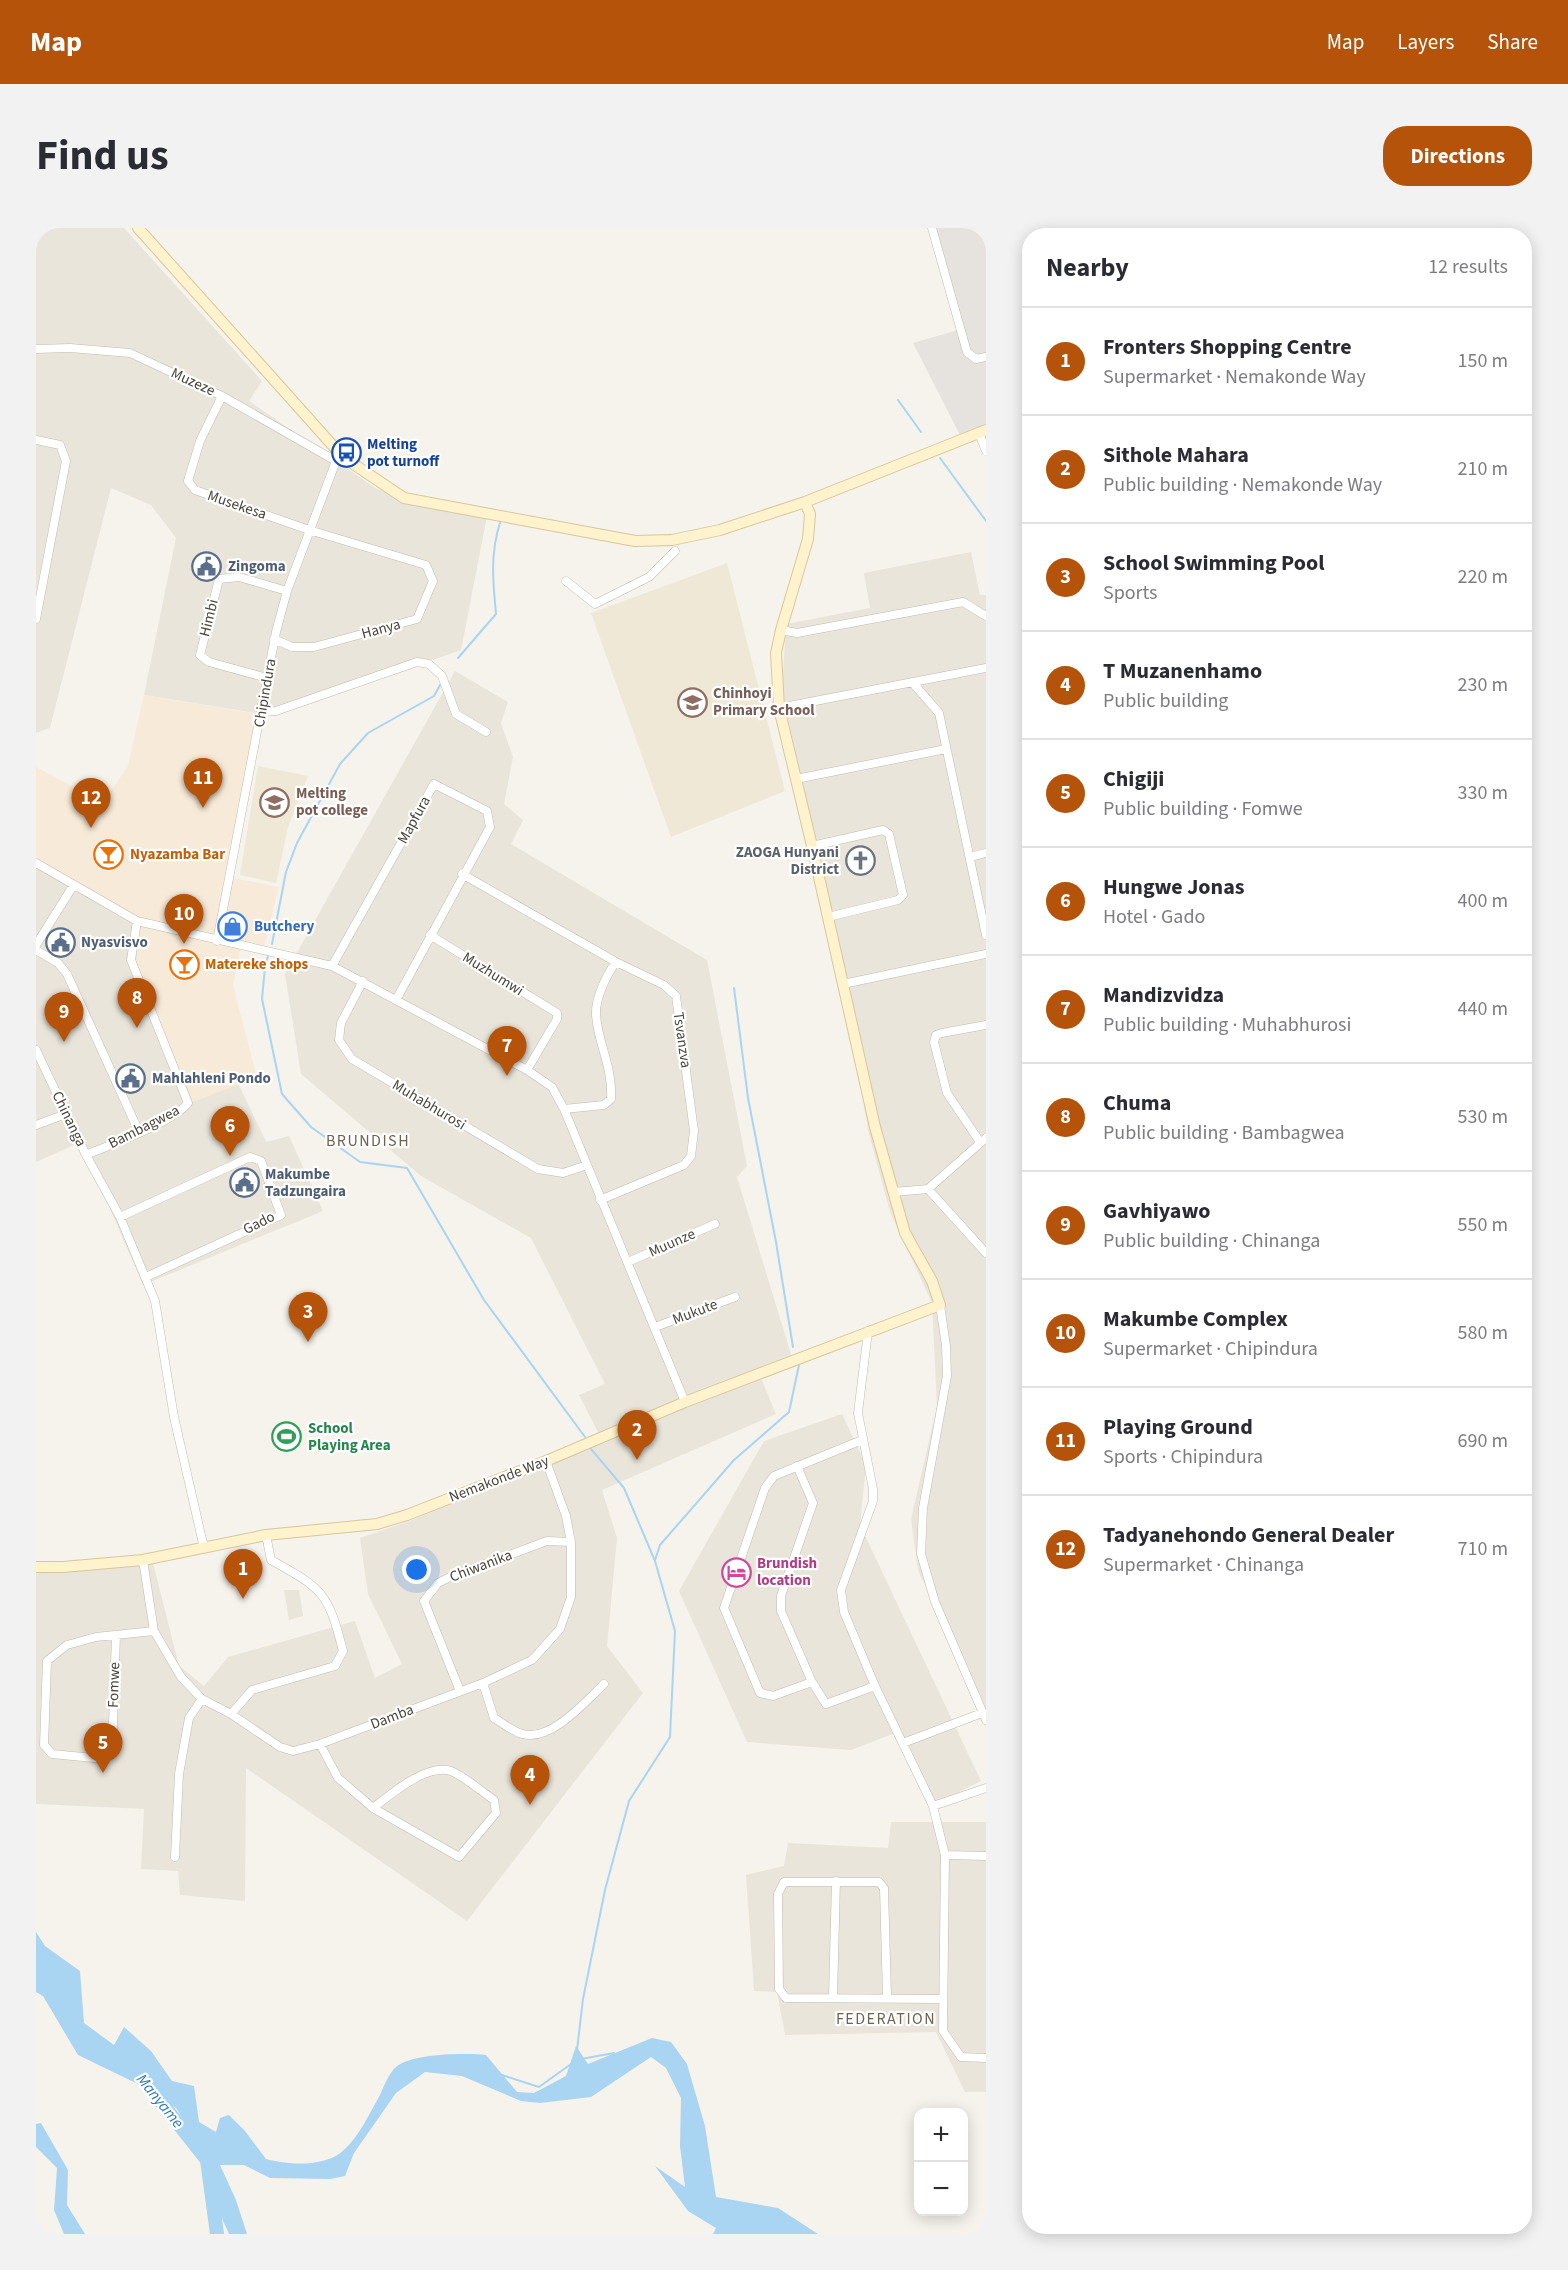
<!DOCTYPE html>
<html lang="en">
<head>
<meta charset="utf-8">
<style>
	:root { --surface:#fff; --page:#f2f2f3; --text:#2b2b33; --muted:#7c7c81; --line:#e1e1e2; --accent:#b45309 }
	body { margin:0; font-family:"Source Sans 3",sans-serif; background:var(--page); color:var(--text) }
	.controls { position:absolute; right:18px; bottom:18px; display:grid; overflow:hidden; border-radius:12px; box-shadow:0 3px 15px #0003 }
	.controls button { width:54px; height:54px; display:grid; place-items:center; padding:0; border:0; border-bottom:2px solid var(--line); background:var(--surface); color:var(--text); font:30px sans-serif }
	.you { position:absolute; left:381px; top:1342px; width:21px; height:21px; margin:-15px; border:4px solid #fff; border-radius:50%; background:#1a73e8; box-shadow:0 0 0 9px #1a73e833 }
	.badge { display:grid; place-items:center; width:39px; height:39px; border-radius:50%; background:var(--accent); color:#fff; font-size:20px; font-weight:700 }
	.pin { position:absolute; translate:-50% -50px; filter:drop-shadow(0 2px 3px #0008) }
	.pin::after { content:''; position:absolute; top:32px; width:21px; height:18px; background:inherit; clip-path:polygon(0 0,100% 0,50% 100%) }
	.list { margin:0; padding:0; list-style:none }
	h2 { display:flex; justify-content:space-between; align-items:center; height:78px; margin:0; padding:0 24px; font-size:26px }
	h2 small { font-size:20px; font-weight:400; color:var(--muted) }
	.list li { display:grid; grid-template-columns:39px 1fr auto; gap:18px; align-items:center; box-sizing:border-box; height:108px; padding:0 24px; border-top:2px solid var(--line) }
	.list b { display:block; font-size:22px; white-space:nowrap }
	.list p { margin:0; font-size:20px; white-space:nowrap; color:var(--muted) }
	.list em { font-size:20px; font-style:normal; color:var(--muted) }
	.map { position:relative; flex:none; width:950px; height:2006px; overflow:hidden; border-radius:24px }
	header { display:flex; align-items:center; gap:36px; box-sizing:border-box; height:84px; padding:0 30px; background:var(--accent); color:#fff }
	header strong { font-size:28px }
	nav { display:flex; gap:33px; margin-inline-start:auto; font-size:21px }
	.intro { display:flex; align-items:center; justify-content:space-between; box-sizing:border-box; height:144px; padding:0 36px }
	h1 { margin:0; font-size:42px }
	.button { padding:15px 27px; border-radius:24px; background:var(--accent); color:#fff; font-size:21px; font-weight:700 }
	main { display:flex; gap:36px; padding:0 36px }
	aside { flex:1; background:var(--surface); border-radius:24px; box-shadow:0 3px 15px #0003 }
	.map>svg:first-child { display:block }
</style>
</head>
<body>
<header>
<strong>Map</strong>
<nav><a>Map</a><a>Layers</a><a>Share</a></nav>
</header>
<div class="intro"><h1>Find us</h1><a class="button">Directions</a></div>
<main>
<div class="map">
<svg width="950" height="2006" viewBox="0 0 950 2006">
	<rect width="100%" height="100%" fill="#f6f3ec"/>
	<!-- residential -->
	<path fill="#eae5da" d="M0,0h88l138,153 -13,20 128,88 111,22 -27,139 -187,66 -130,-21 32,-157 -25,-33 -40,-17 -61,240 -14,5z
		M935,324l9,43h6v1131l-13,-35 -55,-121 -7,-51 26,-113 -5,-103 -42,-91 -21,-78 -40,-228 -47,-215 4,-67 84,-16 -6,-35z
		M419,443l53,31 -7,21 12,34 -9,47 19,16 -12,24 196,116 40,206 -10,11 57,187 -33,14 15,36 -174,76 15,48 -10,108 36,47 -176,228 -221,-153 -1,133 -65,-6 -2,-24 -37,-2 3,-60 -108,-5v-232l117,-9 26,103 25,20 24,-29 127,-36 20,57 27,-14 -34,-70 -8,-56 47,-16 196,-80 -24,-47 26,-11 -74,-146 -110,-62 -120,-102 -16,-100z
		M0,638l103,62 54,174 45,-19 28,59 23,-6 34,75 -180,74 -62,-143 -45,20z
		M806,1186l24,51 -6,60 121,256 -46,23 -35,-73 -49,19 -104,-8 -68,-151 85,-150z
		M248,1362h15l4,26 -14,4z
		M855,1594h95v270h-21l-29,-60 -151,3 -8,-43 -23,-1 -8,-116 38,-9 4,-23 100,5z"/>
	<!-- commercial -->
	<path fill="#f7ead8" d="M108,467l120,20 -31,163 46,9 -15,58 -22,-4 -9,45 24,91 -64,25 -57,-135 3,-39 -103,-62v-99l67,36 25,-37z"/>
	<!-- industrial -->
	<path fill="#e6e2dd" d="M894,0h56v197l-26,10 -47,-92 45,-13z"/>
	<!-- education -->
	<path fill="#efe8d6" d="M691,335l58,228 -114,46 -80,-224z
		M222,538l50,10 -20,51 -12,56 -36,-8z"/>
	<!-- water -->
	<path fill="#a9d4f2" d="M0,1704l9,14 35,25 4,52 30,22 10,-18 27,24 21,30 22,5 5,36 17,10 4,-14 9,-3 16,16 21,28c23,6 60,9 79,-10 15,-14 25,-37 35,-54 4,-9 9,-22 16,-28 16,-14 70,-14 90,-12l31,37 17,1 32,-17 10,-30 12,18 64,-26 19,4 16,22 18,62 11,71 62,11 40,26h-105l3,-6 -28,-17 -33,-45 30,21 -5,-41 1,-48 -15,-30 -15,-11 -60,40 -51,6 -19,-2 -59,-25 -37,-4 -29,21 -42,60 -9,23 -15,3 -60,-1 -26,-13h-24l16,35 11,34h-18l-21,-47 2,-26 -34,-53 -34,-22 -64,-31 -35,-59 -7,-4z
		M5,1895l27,47 -1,35 18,29h-21l-10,-24 3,-42 -21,-21v-23z"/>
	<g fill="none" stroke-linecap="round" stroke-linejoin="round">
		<!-- stream -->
		<path stroke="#a9d4f2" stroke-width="2" d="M862,172l23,32
			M904,230l46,63
			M422,430l38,-44c-3,-31 -6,-61 4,-91
			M236,716l14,-72 11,-29 43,-79 28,-31 66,-37 6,-11
			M232,728l-3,11 -3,32 20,95 29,33 49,35 47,6 77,132 101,137
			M698,760l14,110 28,144 17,105
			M619,1332l5,-15 74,-85 55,-48 10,-47
			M541,1822l6,-51 22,-109 24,-89 41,-64 5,-106 -20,-70 -31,-73 -33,-39
			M545,1831l33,-6
			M466,1847l37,12 32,-23"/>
		<!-- river -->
		<path stroke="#a9d4f2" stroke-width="14" d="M107,1851l64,81 10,74"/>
		<defs>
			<path id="street" d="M896,0l35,124 9,7 10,-2
				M0,121l34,-1 60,5 92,43 114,65
				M186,168l-22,45 -12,40 7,9 114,40 117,35 7,16 -16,38 -103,28h-22l-18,-8
				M943,205l7,18
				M0,212l24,5 6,16 -30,158
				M530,353l29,23 54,-27 26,-26
				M745,402l16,3 166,-31 23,14
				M231,450l-58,-16 -9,-7 19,-76 20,-2 48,14
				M876,454l27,31 47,222
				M743,480l207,-40
				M226,484l14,-1 141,-49 12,2 13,12 14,38 30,18
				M760,551l150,-30
				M776,618l71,-16 6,4 14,61 -5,5 -70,17
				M934,629l16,-4
				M0,635l101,58 195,45 195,104 25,17 12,22 121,293
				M426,646l154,88 48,23 12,11 18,135 -3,25 -7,9 -84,35
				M394,707l127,78v6l-30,51
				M181,713l59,-309 11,-41 49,-130 7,-4
				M0,717l37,-59
				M0,722l22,13 9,11 72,158
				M296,738l102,-182 53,27 3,16 -94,173
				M327,753l-22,42 -2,17 13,19 186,110 25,4 24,-8
				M807,756l143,-30
				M0,822l50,105 34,62 35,84 19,116 30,131
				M528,881l40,-4 7,-6c2,-32 -13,-55 -15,-84 -1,-17 11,-41 20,-53
				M0,897l30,-11
				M944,914l-33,-49 -13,-51 2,-7 6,-2 44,-8
				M50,927c26,-11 86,-32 102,-52l-57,-143 6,-39
				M892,961l58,-51
				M858,964l34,-3 58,64
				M84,989l130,-60 11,4 20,54 -135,62
				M592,1034l87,-38
				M904,1077l6,41 1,30 -24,132 -2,46 14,48 51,118
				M619,1099l80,-30
				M832,1103l-10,82 15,76v12l-32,89 3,22 31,74 58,120 12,49 -2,176 18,26 25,1
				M761,1238l16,37 -32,93v15l31,71 14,22 49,-18
				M107,1332l11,71 27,46 21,22 29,15 49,33 13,4 27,-7 163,-61 49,-23 28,-31 11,-32v-55l-5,-26 -20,-55
				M80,1407l-4,119 -8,5 -52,-5 -8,-9 3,-84 20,-16 29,-8 58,-6
				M776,1454l-39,14 -13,-3 -36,-85 41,-120 9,-12 88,-36
				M447,1455l11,35c9,5 19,14 29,16 28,8 63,-33 81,-50
				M424,1463l-36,-90 14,-18 12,-6 97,-36 24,1
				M195,1486l21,-24 83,-24 8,-15c-15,-59 -20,-62 -72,-91l-5,-25
				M867,1515l79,-30
				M284,1516l18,34 35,30 86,49 37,-44 -2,-13c-10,-7 -32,-25 -43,-29 -24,-8 -60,23 -78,37
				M897,1578l53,-18
				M909,1627l41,1
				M139,1629l4,-83 10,-56 13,-19
				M797,1769l3,-116
				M851,1769l-3,-109 -5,-6h-95l-6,12 1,95 7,9 156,1"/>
			<path id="secondary" d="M102,0l205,229 61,41 231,43 37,-1 48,-10 85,-28 181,-72
				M0,1339h27l80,-7 123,-25 111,-11 30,-9 139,-54 139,-59 255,-97 -8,-24 -27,-48 -30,-106 -63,-281 -33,-138 -3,-55 5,-23 27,-91 2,-25 -5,-12"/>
		</defs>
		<!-- street casing -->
		<use href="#street" stroke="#c2bbae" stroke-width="9"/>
		<!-- secondary casing -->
		<use href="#secondary" stroke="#d6c79b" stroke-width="12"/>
		<!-- street -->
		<use href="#street" stroke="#fff" stroke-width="8"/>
		<!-- secondary -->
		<use href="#secondary" stroke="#fff3cd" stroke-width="10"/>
	</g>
	<!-- icons -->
	<defs>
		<symbol id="bus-ring" viewBox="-11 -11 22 22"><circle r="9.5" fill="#fff" stroke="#1a4fb4" stroke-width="1.5"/><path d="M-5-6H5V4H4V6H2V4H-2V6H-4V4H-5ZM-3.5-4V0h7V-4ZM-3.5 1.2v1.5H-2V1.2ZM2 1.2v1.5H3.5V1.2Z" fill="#1a4fb4"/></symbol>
		<symbol id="civic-ring" viewBox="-11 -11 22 22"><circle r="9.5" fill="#fff" stroke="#5c6f8a" stroke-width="1.5"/><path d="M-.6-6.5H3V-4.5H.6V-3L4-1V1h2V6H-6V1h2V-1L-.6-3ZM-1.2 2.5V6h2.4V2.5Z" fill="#5c6f8a"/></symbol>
		<symbol id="school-ring" viewBox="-11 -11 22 22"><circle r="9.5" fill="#fff" stroke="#8d6e63" stroke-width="1.5"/><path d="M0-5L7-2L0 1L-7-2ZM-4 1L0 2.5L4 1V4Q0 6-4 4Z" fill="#8d6e63"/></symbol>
		<symbol id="bar-ring" viewBox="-11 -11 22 22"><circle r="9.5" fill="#fff" stroke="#e8710a" stroke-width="1.5"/><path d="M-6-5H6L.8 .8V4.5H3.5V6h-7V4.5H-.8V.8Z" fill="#e8710a"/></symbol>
		<symbol id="church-ring" viewBox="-11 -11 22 22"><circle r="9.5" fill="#fff" stroke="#6b7280" stroke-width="1.5"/><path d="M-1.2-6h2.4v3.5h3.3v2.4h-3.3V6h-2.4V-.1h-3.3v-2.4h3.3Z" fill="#6b7280"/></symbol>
		<symbol id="shop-ring" viewBox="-11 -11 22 22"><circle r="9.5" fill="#fff" stroke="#3f7fe0" stroke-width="1.5"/><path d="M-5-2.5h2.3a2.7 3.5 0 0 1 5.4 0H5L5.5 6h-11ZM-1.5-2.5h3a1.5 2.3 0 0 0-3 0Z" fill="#3f7fe0"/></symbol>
		<symbol id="stadium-ring" viewBox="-11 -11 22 22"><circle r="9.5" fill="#fff" stroke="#2e9e5b" stroke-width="1.5"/><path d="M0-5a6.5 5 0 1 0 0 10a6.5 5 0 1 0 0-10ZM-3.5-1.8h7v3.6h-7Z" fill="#2e9e5b"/></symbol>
		<symbol id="hotel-ring" viewBox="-11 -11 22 22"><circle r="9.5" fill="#fff" stroke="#d1479c" stroke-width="1.5"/><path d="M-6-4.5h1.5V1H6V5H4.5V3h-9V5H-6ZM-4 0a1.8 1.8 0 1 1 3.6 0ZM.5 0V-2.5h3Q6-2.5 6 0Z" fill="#d1479c"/></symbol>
	</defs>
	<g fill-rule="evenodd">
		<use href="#bus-ring" x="294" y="208" width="33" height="33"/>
		<use href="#civic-ring" x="154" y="322" width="33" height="33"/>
		<use href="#school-ring" x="640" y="458" width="33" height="33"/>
		<use href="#school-ring" x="222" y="558" width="33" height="33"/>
		<use href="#bar-ring" x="56" y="610" width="33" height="33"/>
		<use href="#church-ring" x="808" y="616" width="33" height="33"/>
		<use href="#shop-ring" x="180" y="682" width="33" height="33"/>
		<use href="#civic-ring" x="8" y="698" width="33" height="33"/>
		<use href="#bar-ring" x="132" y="720" width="33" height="33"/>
		<use href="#civic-ring" x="78" y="834" width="33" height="33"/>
		<use href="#civic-ring" x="192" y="938" width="33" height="33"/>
		<use href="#stadium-ring" x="234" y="1192" width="33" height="33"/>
		<use href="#hotel-ring" x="684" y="1328" width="33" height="33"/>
	</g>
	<g text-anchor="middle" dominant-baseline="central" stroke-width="4.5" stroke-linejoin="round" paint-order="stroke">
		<!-- street labels -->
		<g font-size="15" fill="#4b4439" stroke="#fff">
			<text transform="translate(157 154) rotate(25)">Muzeze</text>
			<text transform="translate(201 277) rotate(19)">Musekesa</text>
			<text transform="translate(173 390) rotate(-76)">Himbi</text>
			<text transform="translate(345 401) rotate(-15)">Hanya</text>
			<text transform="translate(229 465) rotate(-80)">Chipindura</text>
			<text transform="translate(378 592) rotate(-61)">Mapfura</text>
			<text transform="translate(457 746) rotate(32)">Muzhumwi</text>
			<text transform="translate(646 812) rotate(82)">Tsvanzva</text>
			<text transform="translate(393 877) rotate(31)">Muhabhurosi</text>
			<text transform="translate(33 891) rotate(64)">Chinanga</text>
			<text transform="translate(108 899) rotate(-27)">Bambagwea</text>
			<text transform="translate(223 995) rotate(-27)">Gado</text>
			<text transform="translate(636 1015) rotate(-24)">Muunze</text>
			<text transform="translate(659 1084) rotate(-21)">Mukute</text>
			<text transform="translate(463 1251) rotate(-21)">Nemakonde Way</text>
			<text transform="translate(445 1338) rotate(-21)">Chiwanika</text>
			<text transform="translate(78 1457) rotate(-88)">Fomwe</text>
			<text transform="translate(356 1489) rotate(-21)">Damba</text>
		</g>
		<!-- transit labels -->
		<g font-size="15" font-weight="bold" fill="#164399" stroke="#fff" text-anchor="start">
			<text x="331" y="216">Melting<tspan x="331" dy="17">pot turnoff</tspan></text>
		</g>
		<!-- service labels -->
		<g font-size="15" font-weight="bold" fill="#4e5e75" stroke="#fff" text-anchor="start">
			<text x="192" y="338">Zingoma</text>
			<text x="45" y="714">Nyasvisvo</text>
			<text x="116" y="850">Mahlahleni Pondo</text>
			<text x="229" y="946">Makumbe<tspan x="229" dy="17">Tadzungaira</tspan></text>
		</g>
		<!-- education labels -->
		<g font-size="15" font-weight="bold" fill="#785e54" stroke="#fff" text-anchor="start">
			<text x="677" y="465">Chinhoyi<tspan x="677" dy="17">Primary School</tspan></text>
			<text x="260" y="565">Melting<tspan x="260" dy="17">pot college</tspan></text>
		</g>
		<!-- worship labels -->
		<g font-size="15" font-weight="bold" fill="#5b616d" stroke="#fff" text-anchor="end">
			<text x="803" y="624">ZAOGA Hunyani<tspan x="803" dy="17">District</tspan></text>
		</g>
		<!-- food labels -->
		<g font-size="15" font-weight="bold" fill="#c56008" stroke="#fff" text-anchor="start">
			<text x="94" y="626">Nyazamba Bar</text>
			<text x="169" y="736">Matereke shops</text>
		</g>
		<!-- shop labels -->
		<g font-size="15" font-weight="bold" fill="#366cbe" stroke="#fff" text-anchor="start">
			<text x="218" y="698">Butchery</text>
		</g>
		<!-- leisure labels -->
		<g font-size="15" font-weight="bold" fill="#27864d" stroke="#fff" text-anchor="start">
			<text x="272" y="1200">School<tspan x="272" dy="17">Playing Area</tspan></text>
		</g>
		<!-- hotel labels -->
		<g font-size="15" font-weight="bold" fill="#b23c85" stroke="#fff" text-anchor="start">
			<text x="721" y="1335">Brundish<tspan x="721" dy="17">location</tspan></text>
		</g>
		<!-- neighbourhood labels -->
		<g font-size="16" letter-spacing="1.5" fill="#6e6250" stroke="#fff">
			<text x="332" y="913">BRUNDISH</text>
			<text x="850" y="1791">FEDERATION</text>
		</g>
		<!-- water labels -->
		<g font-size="16" font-style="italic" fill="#2e7ab2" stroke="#fff">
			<text transform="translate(124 1873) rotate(51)">Manyame</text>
		</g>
	</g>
</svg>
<div class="controls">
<button>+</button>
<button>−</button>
</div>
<div class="you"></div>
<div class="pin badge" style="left:207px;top:1371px">1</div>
<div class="pin badge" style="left:601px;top:1232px">2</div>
<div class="pin badge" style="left:272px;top:1114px">3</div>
<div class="pin badge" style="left:494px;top:1577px">4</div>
<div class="pin badge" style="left:67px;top:1545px">5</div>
<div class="pin badge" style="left:194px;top:928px">6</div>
<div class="pin badge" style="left:471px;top:848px">7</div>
<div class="pin badge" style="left:101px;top:800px">8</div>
<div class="pin badge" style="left:28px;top:814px">9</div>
<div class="pin badge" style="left:148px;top:716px">10</div>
<div class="pin badge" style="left:167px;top:580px">11</div>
<div class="pin badge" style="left:55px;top:600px">12</div>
</div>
<aside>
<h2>Nearby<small>12 results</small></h2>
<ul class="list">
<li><span class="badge">1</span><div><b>Fronters Shopping Centre</b><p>Supermarket · Nemakonde Way</p></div><em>150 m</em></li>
<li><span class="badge">2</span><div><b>Sithole Mahara</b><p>Public building · Nemakonde Way</p></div><em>210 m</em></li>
<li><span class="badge">3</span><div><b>School Swimming Pool</b><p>Sports</p></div><em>220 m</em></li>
<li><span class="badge">4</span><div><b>T Muzanenhamo</b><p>Public building</p></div><em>230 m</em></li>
<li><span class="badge">5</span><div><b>Chigiji</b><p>Public building · Fomwe</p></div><em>330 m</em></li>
<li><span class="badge">6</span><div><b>Hungwe Jonas</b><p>Hotel · Gado</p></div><em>400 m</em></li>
<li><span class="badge">7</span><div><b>Mandizvidza</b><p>Public building · Muhabhurosi</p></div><em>440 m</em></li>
<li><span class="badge">8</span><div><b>Chuma</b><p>Public building · Bambagwea</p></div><em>530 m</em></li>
<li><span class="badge">9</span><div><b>Gavhiyawo</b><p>Public building · Chinanga</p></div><em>550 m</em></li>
<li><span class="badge">10</span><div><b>Makumbe Complex</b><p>Supermarket · Chipindura</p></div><em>580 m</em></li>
<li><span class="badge">11</span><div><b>Playing Ground</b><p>Sports · Chipindura</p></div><em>690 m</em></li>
<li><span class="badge">12</span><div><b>Tadyanehondo General Dealer</b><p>Supermarket · Chinanga</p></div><em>710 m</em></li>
</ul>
</aside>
</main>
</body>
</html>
